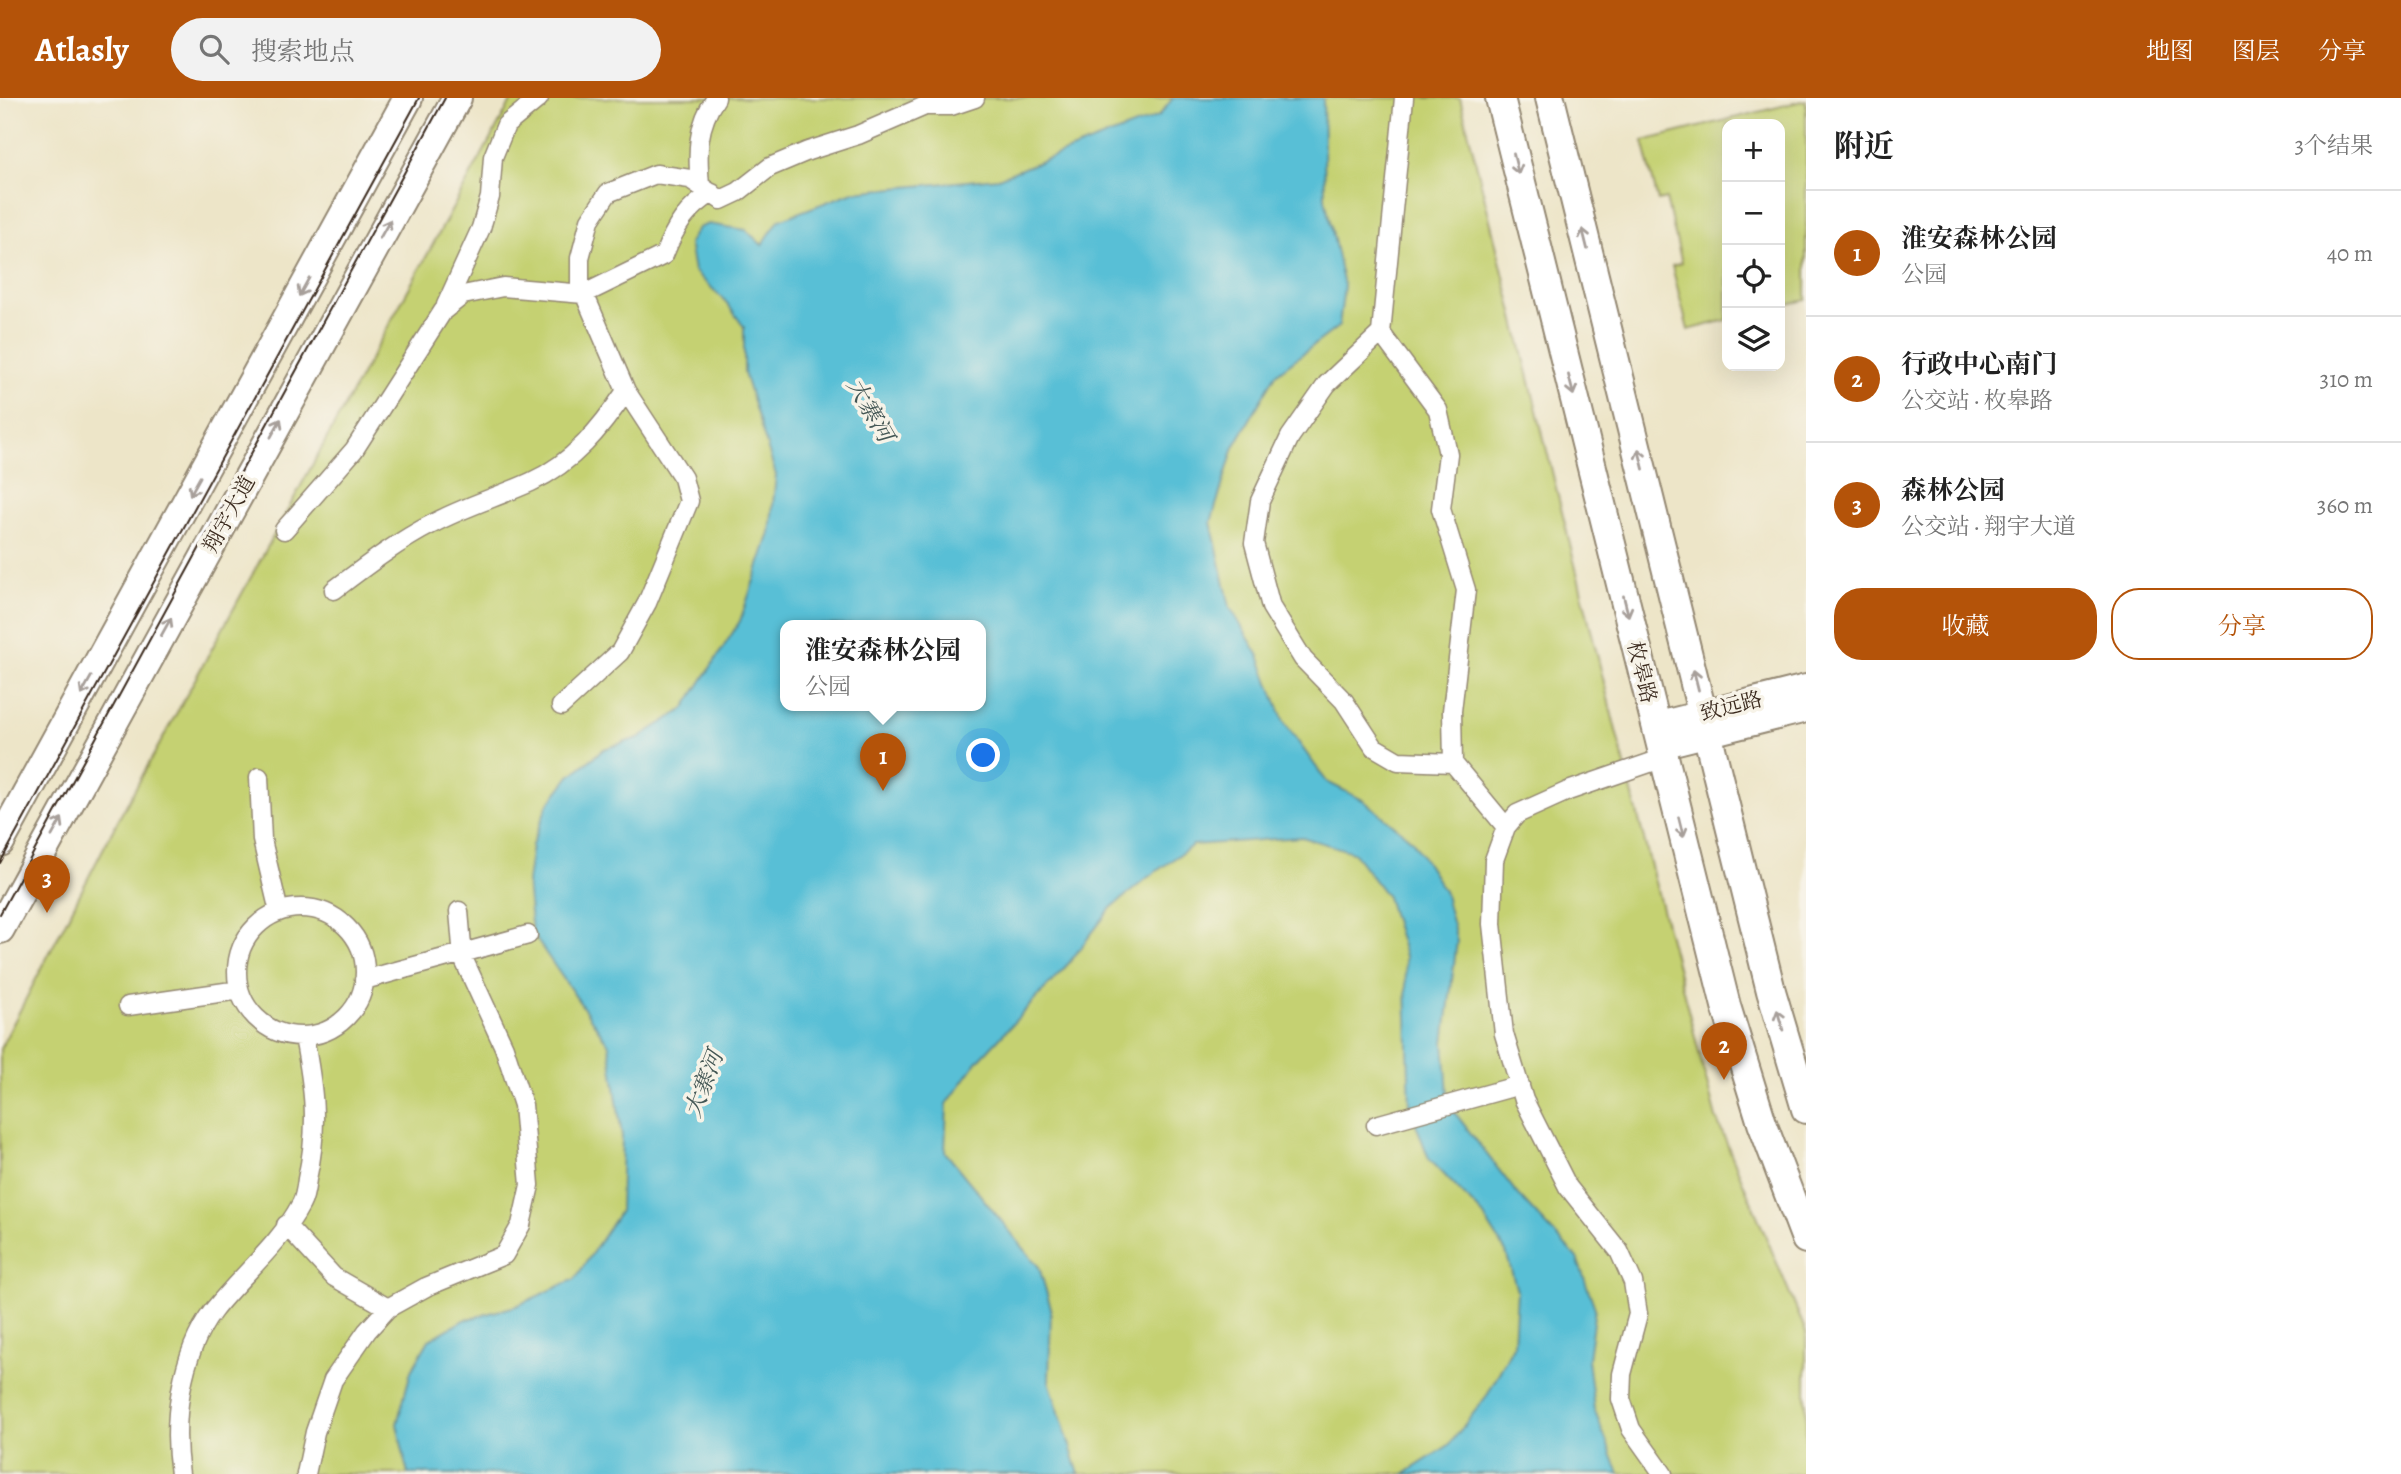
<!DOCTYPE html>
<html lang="zh">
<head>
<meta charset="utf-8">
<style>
	:root { --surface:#fff; --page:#f2f2f2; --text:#222; --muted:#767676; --line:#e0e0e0; --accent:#b45309 }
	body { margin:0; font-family:Alegreya,"Noto Serif SC",serif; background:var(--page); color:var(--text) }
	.controls { position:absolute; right:21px; top:21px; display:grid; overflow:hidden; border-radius:14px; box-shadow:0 7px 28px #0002 }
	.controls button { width:63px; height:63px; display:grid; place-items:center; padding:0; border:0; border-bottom:2px solid var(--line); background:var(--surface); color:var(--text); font:35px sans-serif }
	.you { position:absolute; left:984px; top:658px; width:24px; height:24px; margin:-18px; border:5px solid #fff; border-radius:50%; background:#1a73e8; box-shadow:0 0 0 10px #1a73e833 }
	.badge { display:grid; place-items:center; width:46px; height:46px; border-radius:50%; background:var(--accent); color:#fff; font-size:23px; font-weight:700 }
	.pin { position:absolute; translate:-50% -58px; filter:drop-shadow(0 2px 4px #0008) }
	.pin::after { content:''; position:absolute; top:37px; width:24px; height:21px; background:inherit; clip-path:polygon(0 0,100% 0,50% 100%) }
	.popup { position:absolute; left:780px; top:522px; width:206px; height:91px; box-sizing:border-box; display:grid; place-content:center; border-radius:14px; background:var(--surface); filter:drop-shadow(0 2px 5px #0005); font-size:23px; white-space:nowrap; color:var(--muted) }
	.popup b { font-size:26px; color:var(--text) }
	.popup::after { content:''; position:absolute; left:50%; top:100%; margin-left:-14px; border:14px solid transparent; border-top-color:var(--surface) }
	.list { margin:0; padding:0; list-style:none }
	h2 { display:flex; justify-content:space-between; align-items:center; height:91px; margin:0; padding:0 28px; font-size:30px }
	h2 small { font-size:23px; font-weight:400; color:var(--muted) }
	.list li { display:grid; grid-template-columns:46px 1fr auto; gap:21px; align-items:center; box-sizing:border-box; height:126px; padding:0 28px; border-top:2px solid var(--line) }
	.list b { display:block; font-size:26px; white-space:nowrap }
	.list p { margin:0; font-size:23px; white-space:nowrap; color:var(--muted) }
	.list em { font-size:23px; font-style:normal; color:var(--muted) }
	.actions { display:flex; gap:14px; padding:21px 28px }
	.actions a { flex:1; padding:16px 0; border:2px solid var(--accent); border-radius:28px; text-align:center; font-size:24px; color:var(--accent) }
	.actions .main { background:var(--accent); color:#fff }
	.icon { flex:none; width:38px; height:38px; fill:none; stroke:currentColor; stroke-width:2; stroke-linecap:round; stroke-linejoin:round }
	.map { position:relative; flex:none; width:1806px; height:1376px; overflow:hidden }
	header { display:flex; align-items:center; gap:42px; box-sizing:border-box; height:98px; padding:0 35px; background:var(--accent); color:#fff }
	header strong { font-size:33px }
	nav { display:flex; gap:38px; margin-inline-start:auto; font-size:24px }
	.search { width:490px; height:63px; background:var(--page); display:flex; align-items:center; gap:18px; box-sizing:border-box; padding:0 24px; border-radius:38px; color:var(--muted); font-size:26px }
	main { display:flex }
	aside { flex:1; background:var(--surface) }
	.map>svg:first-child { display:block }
</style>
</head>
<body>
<header>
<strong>Atlasly</strong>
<div class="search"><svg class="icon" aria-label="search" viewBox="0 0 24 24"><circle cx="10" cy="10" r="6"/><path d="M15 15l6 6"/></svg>搜索地点</div>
<nav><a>地图</a><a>图层</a><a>分享</a></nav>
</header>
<main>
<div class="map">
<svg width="1806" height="1376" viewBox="0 0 1806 1376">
	<rect width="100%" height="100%" fill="#f7f3e8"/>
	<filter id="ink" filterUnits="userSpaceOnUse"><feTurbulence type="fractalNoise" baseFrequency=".0143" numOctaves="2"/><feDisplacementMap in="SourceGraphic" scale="14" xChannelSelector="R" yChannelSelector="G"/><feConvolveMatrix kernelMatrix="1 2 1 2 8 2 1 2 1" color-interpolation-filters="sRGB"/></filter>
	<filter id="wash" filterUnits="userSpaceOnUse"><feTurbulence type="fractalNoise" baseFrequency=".00686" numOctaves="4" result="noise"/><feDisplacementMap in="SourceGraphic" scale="28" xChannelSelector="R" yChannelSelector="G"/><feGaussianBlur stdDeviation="1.57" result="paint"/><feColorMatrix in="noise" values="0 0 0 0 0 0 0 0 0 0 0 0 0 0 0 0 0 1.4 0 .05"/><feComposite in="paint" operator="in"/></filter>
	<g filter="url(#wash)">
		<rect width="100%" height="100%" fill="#ede5c8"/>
		<!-- green -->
		<path fill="#c5d172" stroke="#807e48" stroke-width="2" fill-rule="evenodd" d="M513,0h947l154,625 102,395 90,214v142h-1806v-425l117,-227zM785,527h196v80h-196z
			M1806,2v200l-26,6v-182h-53v196l-39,10 -16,-64 10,-3 -16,-64 -8,2 -15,-60z"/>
		<!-- water -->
		<path fill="#58bfd6" stroke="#4a747a" stroke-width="2" fill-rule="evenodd" d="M1173,0h150l2,100 19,88 -5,40 -63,48 -42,73 -23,75 19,85 29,49 25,66 43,60 36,18 49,40 32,51 13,50 -13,102 5,62 70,91 58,62 18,50 -7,51 6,50 25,65h-215l45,-29 39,-51 26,-50 3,-53 -11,-39 -23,-37 -54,-56 -19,-51 -5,-152 -18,-59 -34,-45 -51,-15 -109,8 -46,33 -36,30 -42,55 -92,99 -30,42 -2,48 94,115 12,41 -2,73 30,93h-671l-11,-50 14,-53 18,-31 35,-20 52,-14 59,-27 45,-68 2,-75 -13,-91 -77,-112 -5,-51 5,-37 15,-39 23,-30 34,-27 34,-11 46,-29 56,-88 30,-88 6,-58 -32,-102v-46l-18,-25 -32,-31 -5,-28 9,-15 10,-4 38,6 16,15 17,-25 74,-28 145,-14 161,-62zM785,527h196v80h-196z"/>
	</g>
	<g filter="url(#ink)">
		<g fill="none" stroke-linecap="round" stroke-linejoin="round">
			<defs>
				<path id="street" d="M1404,0l-23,235 57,77 10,44 -7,55 25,81 -14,121 1,52 53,64
					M700,87c-3,-33 -3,-60 16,-87
					M446,207l35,-77 9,-31 3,-40 13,-32 33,-27
					M1381,235l-54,51 -37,53 -30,64 -6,42 17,64 32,52 41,42 30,46 24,14 55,2
					M284,432l70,-80 89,-139 20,-16 40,-8 81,7 80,-39c11,-28 22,-46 48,-62
					M334,492c32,-24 63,-48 98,-66 31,-17 66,-27 99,-42 42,-19 70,-54 95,-91l-46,-107v-26l10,-38 18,-27 48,-19 34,5 31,21 17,-8 32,-25 38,-16 50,-16 67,-29h26l24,-8
					M561,608l59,-54 27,-49 42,-102 -6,-23 -57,-87
					M259,679l3,63 17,72
					M237 874a64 64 0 1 1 128 0a64 64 0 1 1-128 0Z
					M364,882l164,-45
					M128,908l111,-16
					M1376,1027l144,-40
					M286,1127l48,52 54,31
					M180,1376c-8,-52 0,-119 33,-163 28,-36 66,-65 88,-107 4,-7 5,-17 6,-25 12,-53 7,-90 -3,-142
					M306,1376l9,-42 18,-52 34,-49 21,-23 38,-21 78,-32 17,-30 9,-40 -7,-80 -19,-58 -41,-89 -4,-47
					M1663,1376l-32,-45 -10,-30 1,-25 16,-60 -5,-32 -14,-31 -51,-64 -44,-87 -20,-66 -12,-110 2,-64 12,-33 11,-13 51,-23 96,-33"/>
				<path id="secondary" d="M1655,627l151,-38
					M1661,648l145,-36"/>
				<path id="primary" d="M1500,0l226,908 36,117 44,116
					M1550,0l221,893 35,118
					M0,744l408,-744
					M0,831l457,-831"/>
			</defs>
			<!-- street casing -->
			<use href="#street" stroke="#948873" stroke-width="21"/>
			<!-- secondary casing -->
			<use href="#secondary" stroke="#948873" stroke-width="28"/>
			<!-- primary casing -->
			<use href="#primary" stroke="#948873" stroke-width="32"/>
			<!-- street -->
			<use href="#street" stroke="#fff" stroke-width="18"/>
			<!-- secondary -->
			<use href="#secondary" stroke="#fff" stroke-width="24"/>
			<!-- primary -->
			<use href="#primary" stroke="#fff" stroke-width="28"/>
			<!-- tram -->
			<path stroke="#3b2a1e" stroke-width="2" d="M0,765l419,-765
				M0,816l445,-816"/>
		</g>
		<!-- one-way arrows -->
		<defs><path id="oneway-shaft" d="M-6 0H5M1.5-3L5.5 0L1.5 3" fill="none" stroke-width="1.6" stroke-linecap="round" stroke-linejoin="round" transform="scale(1.75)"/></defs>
		<g stroke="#a79f9a">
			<use href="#oneway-shaft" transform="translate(1516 66) rotate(76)"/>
			<use href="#oneway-shaft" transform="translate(385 131) rotate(-61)"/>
			<use href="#oneway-shaft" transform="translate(1585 141) rotate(-104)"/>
			<use href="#oneway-shaft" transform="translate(304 189) rotate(119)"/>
			<use href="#oneway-shaft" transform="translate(1571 287) rotate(76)"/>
			<use href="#oneway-shaft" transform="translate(276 330) rotate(-61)"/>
			<use href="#oneway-shaft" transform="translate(1641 361) rotate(-104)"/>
			<use href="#oneway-shaft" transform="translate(195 388) rotate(119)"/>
			<use href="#oneway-shaft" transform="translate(1626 508) rotate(76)"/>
			<use href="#oneway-shaft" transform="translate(166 529) rotate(-61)"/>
			<use href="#oneway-shaft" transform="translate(1696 582) rotate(-104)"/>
			<use href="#oneway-shaft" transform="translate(86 588) rotate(119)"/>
			<use href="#oneway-shaft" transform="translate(57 729) rotate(-61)"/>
			<use href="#oneway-shaft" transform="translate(1681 729) rotate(76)"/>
			<use href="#oneway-shaft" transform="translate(1780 922) rotate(-106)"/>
		</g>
	</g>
	<g text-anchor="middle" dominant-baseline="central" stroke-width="7" stroke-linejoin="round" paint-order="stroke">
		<!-- street labels -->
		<g font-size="21" fill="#3b2a1e" stroke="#f7f3e8">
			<text transform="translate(229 416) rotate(-61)">翔宇大道</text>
			<text transform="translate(1642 574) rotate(76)">枚皋路</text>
			<text transform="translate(1731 608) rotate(-14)">致远路</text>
		</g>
		<!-- water labels -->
		<g font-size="23" font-style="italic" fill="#445755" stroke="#f7f3e8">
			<text transform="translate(870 312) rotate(60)">大寨河</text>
			<text transform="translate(704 986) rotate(-69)">大寨河</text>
		</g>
	</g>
</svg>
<div class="controls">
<button>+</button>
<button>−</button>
<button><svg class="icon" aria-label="locate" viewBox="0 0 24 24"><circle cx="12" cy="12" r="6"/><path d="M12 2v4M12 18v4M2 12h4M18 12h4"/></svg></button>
<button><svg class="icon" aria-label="layers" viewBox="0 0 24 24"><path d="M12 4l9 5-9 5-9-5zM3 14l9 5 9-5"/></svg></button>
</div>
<div class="you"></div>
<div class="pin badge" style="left:883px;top:693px">1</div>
<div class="popup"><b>淮安森林公园</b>公园</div>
<div class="pin badge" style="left:1724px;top:982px">2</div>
<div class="pin badge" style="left:47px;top:815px">3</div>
</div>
<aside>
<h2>附近<small>3个结果</small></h2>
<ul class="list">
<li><span class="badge">1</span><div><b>淮安森林公园</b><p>公园</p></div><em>40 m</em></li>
<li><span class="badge">2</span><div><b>行政中心南门</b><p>公交站 · 枚皋路</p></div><em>310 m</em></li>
<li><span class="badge">3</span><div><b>森林公园</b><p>公交站 · 翔宇大道</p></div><em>360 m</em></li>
</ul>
<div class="actions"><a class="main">收藏</a><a>分享</a></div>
</aside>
</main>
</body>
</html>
